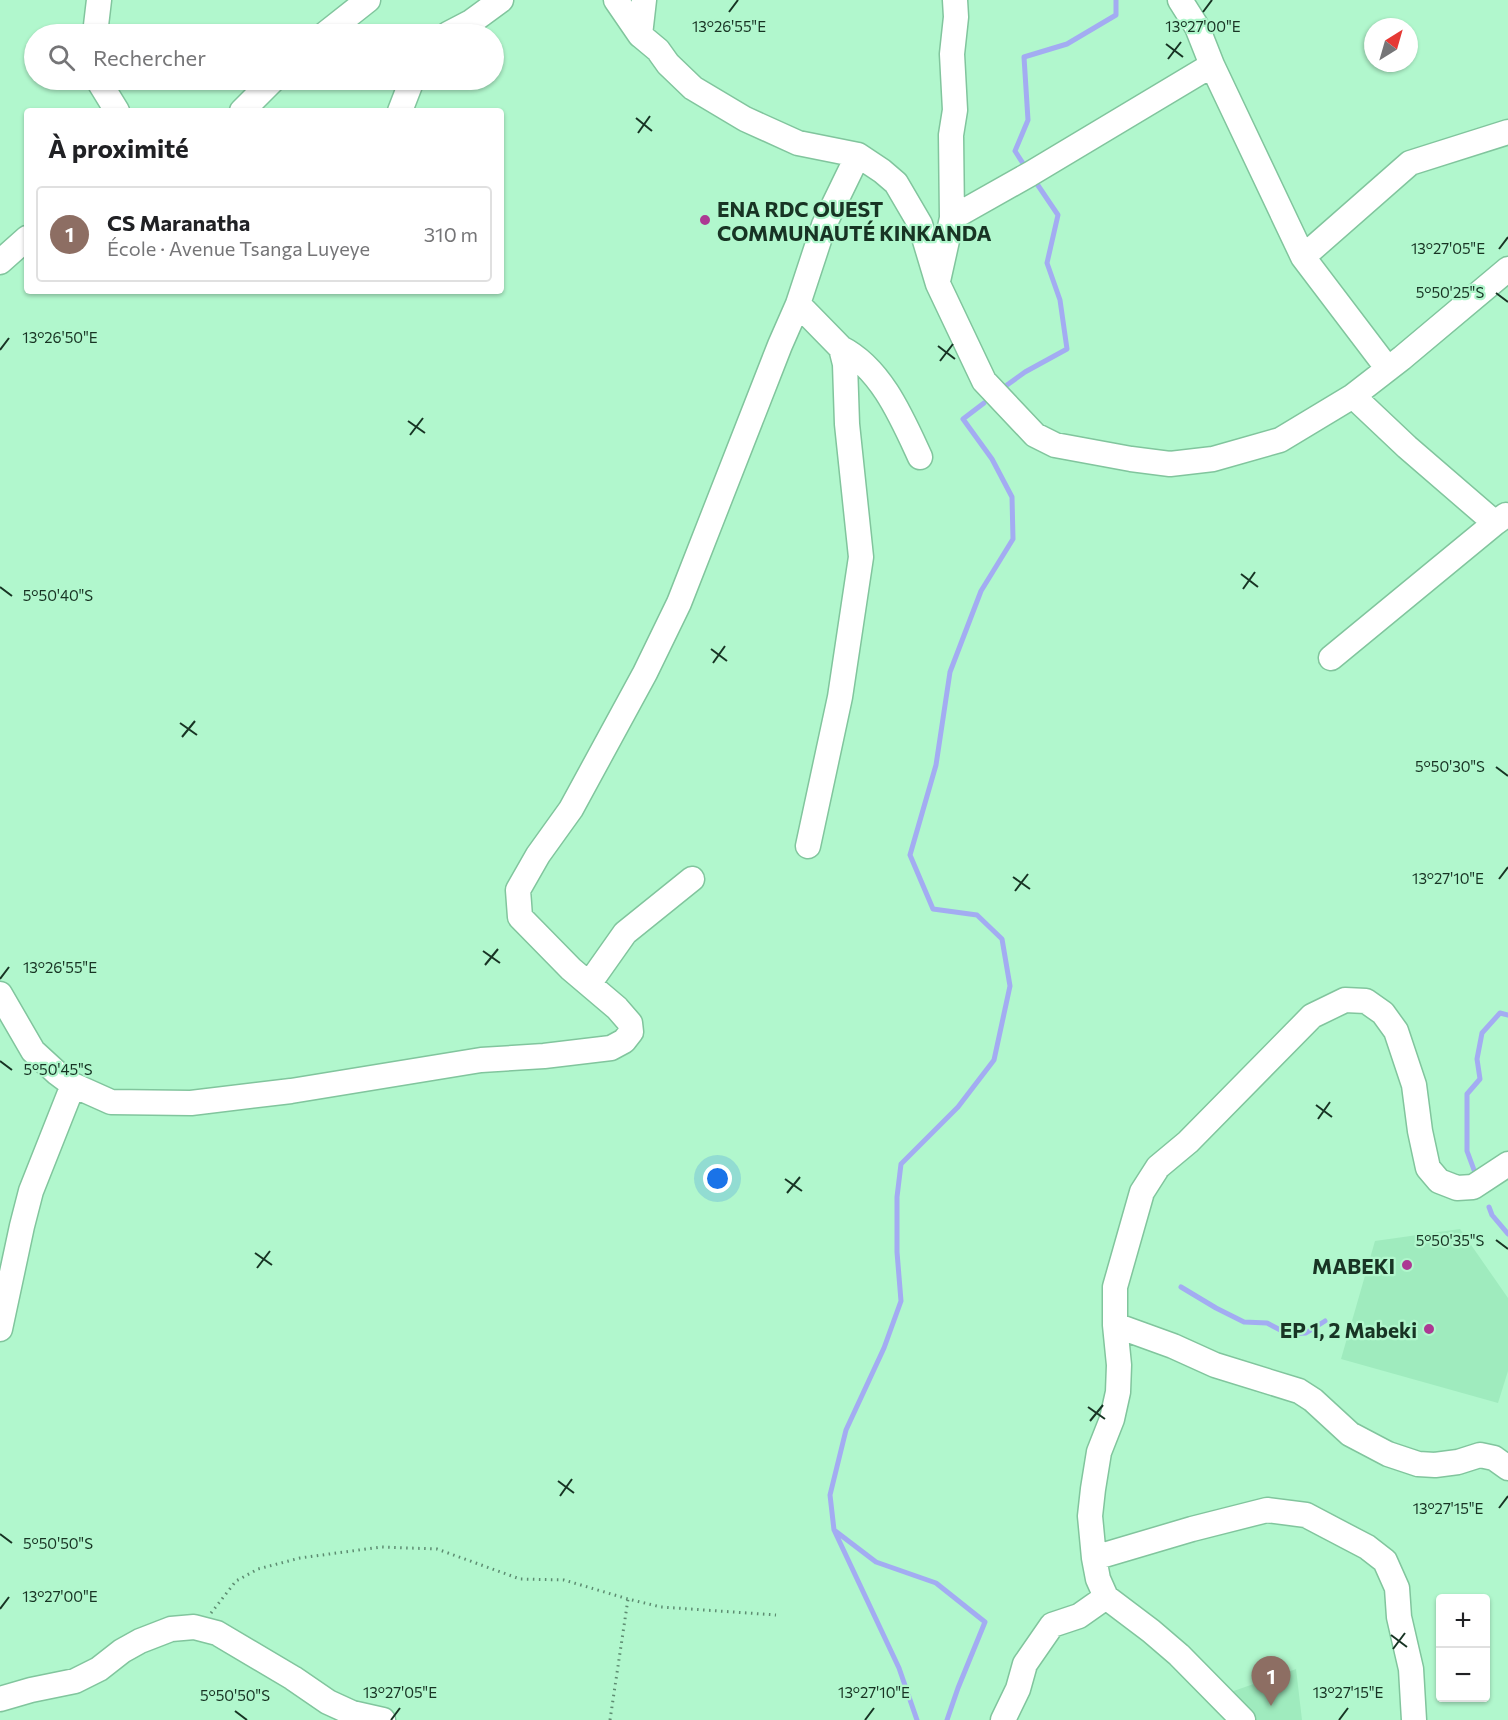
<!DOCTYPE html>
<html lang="fr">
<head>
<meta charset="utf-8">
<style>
	:root { --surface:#fff; --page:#f2f2f2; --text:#202124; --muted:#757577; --line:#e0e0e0; --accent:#ac3993 }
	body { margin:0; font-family:Commissioner,sans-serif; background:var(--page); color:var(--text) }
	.controls { position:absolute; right:18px; bottom:18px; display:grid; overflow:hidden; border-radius:6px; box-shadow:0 2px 4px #0004 }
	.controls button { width:54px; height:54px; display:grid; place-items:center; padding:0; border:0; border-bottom:2px solid var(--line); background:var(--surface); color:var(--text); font:30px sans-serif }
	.compass { position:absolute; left:1364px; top:18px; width:54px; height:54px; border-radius:50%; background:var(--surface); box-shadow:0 2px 4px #0004; rotate:37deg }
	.you { position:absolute; left:718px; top:1179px; width:21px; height:21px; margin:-15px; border:4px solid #fff; border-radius:50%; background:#1a73e8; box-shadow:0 0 0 9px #1a73e833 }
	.badge { display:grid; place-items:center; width:39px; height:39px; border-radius:50%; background:var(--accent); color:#fff; font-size:20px; font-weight:700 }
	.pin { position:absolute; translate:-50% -50px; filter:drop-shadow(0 2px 3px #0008) }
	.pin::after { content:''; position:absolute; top:32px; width:21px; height:18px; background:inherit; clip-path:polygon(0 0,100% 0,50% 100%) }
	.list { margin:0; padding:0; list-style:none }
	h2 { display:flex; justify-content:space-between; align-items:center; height:78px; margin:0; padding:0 24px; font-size:26px }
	h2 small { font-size:20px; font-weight:400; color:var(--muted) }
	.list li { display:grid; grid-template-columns:39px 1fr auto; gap:18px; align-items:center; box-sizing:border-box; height:96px; margin:0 12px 12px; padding:0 12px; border:2px solid var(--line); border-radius:6px }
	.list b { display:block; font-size:22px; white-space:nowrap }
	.list p { margin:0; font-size:20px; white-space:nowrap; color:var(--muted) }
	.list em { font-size:20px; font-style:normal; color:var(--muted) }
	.icon { flex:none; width:33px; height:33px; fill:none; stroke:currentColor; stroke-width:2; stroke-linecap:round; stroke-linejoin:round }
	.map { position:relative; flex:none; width:1508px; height:1720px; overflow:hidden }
	.search { position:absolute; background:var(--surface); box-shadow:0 2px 4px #0004; left:24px; top:24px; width:480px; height:66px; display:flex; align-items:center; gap:15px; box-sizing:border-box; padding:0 21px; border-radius:33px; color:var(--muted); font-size:22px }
	.panel { position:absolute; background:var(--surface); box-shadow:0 2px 4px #0004; left:24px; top:108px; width:480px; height:186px; border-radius:6px }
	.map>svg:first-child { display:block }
</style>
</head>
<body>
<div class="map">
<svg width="1508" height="1720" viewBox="0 0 1508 1720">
	<rect width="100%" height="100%" fill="#b1f7cd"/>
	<!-- built -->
	<path fill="#9febbe" d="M1460,1229l48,69v73l-10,32 -157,-44 34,-118z
		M1296,1669l6,51h-46l-28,-27z"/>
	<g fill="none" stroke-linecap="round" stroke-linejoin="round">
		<!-- stream -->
		<path stroke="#a3acf2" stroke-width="5" d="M1026,168l-11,-17 13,-31 -4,-63 43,-13 49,-29v-15
			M1007,385l18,-13 42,-23 -7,-49 -13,-37 11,-48 -25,-37
			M1477,1178l-10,-27v-57l13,-15 -3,-20 5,-26 18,-20 8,2
			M1489,1207l3,8 16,19
			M1181,1287l35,21 28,14 23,1 21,11 18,-1 19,-12
			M835,1532l64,136 18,52
			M947,1720l11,-32 27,-66 -49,-39 -60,-21 -42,-32 -4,-35 16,-65 38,-82 17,-47 -4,-49v-55l4,-33 57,-57 36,-47 16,-74 -8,-47 -25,-24 -44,-6 -23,-54 26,-90 14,-93 31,-81 32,-52 -1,-42 -20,-38 -29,-40 21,-16"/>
		<defs>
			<path id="minor" d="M616,0l24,35
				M644,0l-4,35 18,15 10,14 25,24 52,31 53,24 60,12 24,16 14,12 24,41 18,60 46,97 51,54 20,10 76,14 39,5 43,-5 67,-19 73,-44 49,-38 106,-89
				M1180,0l17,27 15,38 91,192 85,112
				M95,34l4,-34
				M325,34l43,-34
				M448,34l23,-12 30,-22
				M98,80l19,31
				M242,111l31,-31
				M400,111l12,-31
				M952,218l78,-44 182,-109
				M1303,257l107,-94 98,-31
				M0,262l27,-24
				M938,281l14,-63 -1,-83 4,-25 -3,-56 4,-37 -1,-17
				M798,304l43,44 4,16 2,60 14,133 -21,140 -32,149
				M841,348c40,20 61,70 79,109
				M1353,396l54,51 88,76 11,-8
				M1331,658l164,-135
				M589,984l36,-51 67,-54
				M0,994l33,57 24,22 16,12 38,17 80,1 100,-12 190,-31 63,-4 67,-8 13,-7 7,-9 -1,-9 -13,-15 -46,-39 -51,-52 -2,-27 20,-35 33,-46 74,-136 34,-70 101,-258 18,-41 26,-79 34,-70
				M1115,1325l58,21 42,19 84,26 14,9 37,34 38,20 30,10 17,1 23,-3 22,-7 14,3 14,10
				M0,1329l22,-103 9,-35 42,-106
				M1094,1558l98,-29 75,-19 39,5 61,32 18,14 12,27 2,29 12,52 3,51
				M0,1699l31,-9 44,-9 24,-12 23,-18 18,-10 31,-12 23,-2 23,6 76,45 35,24 24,11 31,7
				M1003,1720l15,-31 7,-25 27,-39 27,-9 27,-19
				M1243,1720l-64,-65 -28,-24 -45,-34 -8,-18 -4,-21 -4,-42 3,-27 6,-37 13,-33 6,-27 1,-27 -4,-40v-38l27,-95 16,-25 30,-25 124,-126 33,-16 21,1 17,12 13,18 18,54 6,46 8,37 11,13 18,7 16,-1 35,-23"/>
		</defs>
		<!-- minor casing -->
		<use href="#minor" stroke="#81c59d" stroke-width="27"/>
		<!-- path -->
		<path stroke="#5d8c71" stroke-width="3" stroke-dasharray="1.5 4.5" stroke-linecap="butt" d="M211,1613l25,-32 22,-12 42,-11 81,-11 56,2 83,30 44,1 64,19 33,8 115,8
			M610,1720l18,-121"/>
		<!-- minor -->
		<use href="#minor" stroke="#fff" stroke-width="24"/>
	</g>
	<!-- ticks -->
	<path fill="none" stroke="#183424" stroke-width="2" d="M729,12l9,-12M1203,12l9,-12M1166,44l17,13M1168,59l13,-17M636,118l16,13M638,133l12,-17M1499,249l9,-12M1496,293l12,9M938,346l17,13M0,350l9,-12M940,361l13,-17M408,421l17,12M410,435l13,-17M1241,574l17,13M0,587l12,9M1243,589l12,-17M711,649l16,12M713,663l12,-17M180,723l17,12M182,737l13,-16M1496,767l12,9M1013,877l17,12M1499,879l9,-12M1015,891l13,-17M483,951l17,12M485,965l13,-16M0,979l9,-12M0,1061l12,9M1316,1105l16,12M1318,1119l12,-17M785,1179l17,12M787,1193l13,-16M1496,1240l12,9M255,1253l17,12M257,1268l13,-17M1088,1407l17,12M1090,1421l13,-16M558,1481l16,12M560,1496l12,-17M1499,1508l9,-12M0,1534l12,9M0,1609l9,-12M1391,1635l16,12M1393,1649l12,-16M235,1711l12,9M391,1720l9,-12M865,1720l9,-12M1339,1720l9,-12"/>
	<!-- markers -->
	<g fill="#ac3993" stroke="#b1f7cd" stroke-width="2">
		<circle cx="705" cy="220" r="6"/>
		<circle cx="1407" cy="1265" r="6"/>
		<circle cx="1429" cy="1329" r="6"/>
	</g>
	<g text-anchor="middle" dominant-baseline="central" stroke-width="4.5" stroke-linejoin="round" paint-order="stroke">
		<!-- poi labels -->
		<g font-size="21" font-weight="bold" fill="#183424" stroke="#b1f7cd" text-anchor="end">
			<text x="717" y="208" text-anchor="start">ENA RDC OUEST<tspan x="717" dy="24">COMMUNAUTÉ KINKANDA</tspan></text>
			<text x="1395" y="1265">MABEKI</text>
			<text x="1417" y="1329">EP 1, 2 Mabeki</text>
		</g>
	</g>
	<g font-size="15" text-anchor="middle" fill="#183424" stroke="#b1f7cd" stroke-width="4.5" stroke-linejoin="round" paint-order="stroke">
		<text x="729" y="32">13°26'55"E</text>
		<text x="1203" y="32">13°27'00"E</text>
		<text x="1448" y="254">13°27'05"E</text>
		<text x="1450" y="298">5°50'25"S</text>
		<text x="60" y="343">13°26'50"E</text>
		<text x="58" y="601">5°50'40"S</text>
		<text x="1450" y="772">5°50'30"S</text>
		<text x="1448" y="884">13°27'10"E</text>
		<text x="60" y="973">13°26'55"E</text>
		<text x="58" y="1075">5°50'45"S</text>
		<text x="1450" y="1246">5°50'35"S</text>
		<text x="1448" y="1514">13°27'15"E</text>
		<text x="58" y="1549">5°50'50"S</text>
		<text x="60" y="1602">13°27'00"E</text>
		<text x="400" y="1698">13°27'05"E</text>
		<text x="874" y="1698">13°27'10"E</text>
		<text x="1348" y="1698">13°27'15"E</text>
		<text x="235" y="1701">5°50'50"S</text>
	</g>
</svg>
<div class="controls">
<button>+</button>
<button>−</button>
</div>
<svg class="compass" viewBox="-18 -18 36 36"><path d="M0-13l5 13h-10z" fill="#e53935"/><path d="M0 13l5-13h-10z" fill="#757577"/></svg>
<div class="you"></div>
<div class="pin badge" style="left:1271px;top:1706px;background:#8d6e63">1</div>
<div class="search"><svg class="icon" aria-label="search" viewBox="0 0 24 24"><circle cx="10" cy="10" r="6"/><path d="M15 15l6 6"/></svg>Rechercher</div>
<section class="panel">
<h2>À proximité<small></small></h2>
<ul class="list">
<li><span class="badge" style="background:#8d6e63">1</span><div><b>CS Maranatha</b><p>École · Avenue Tsanga Luyeye</p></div><em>310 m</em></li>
</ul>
</section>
</div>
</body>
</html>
